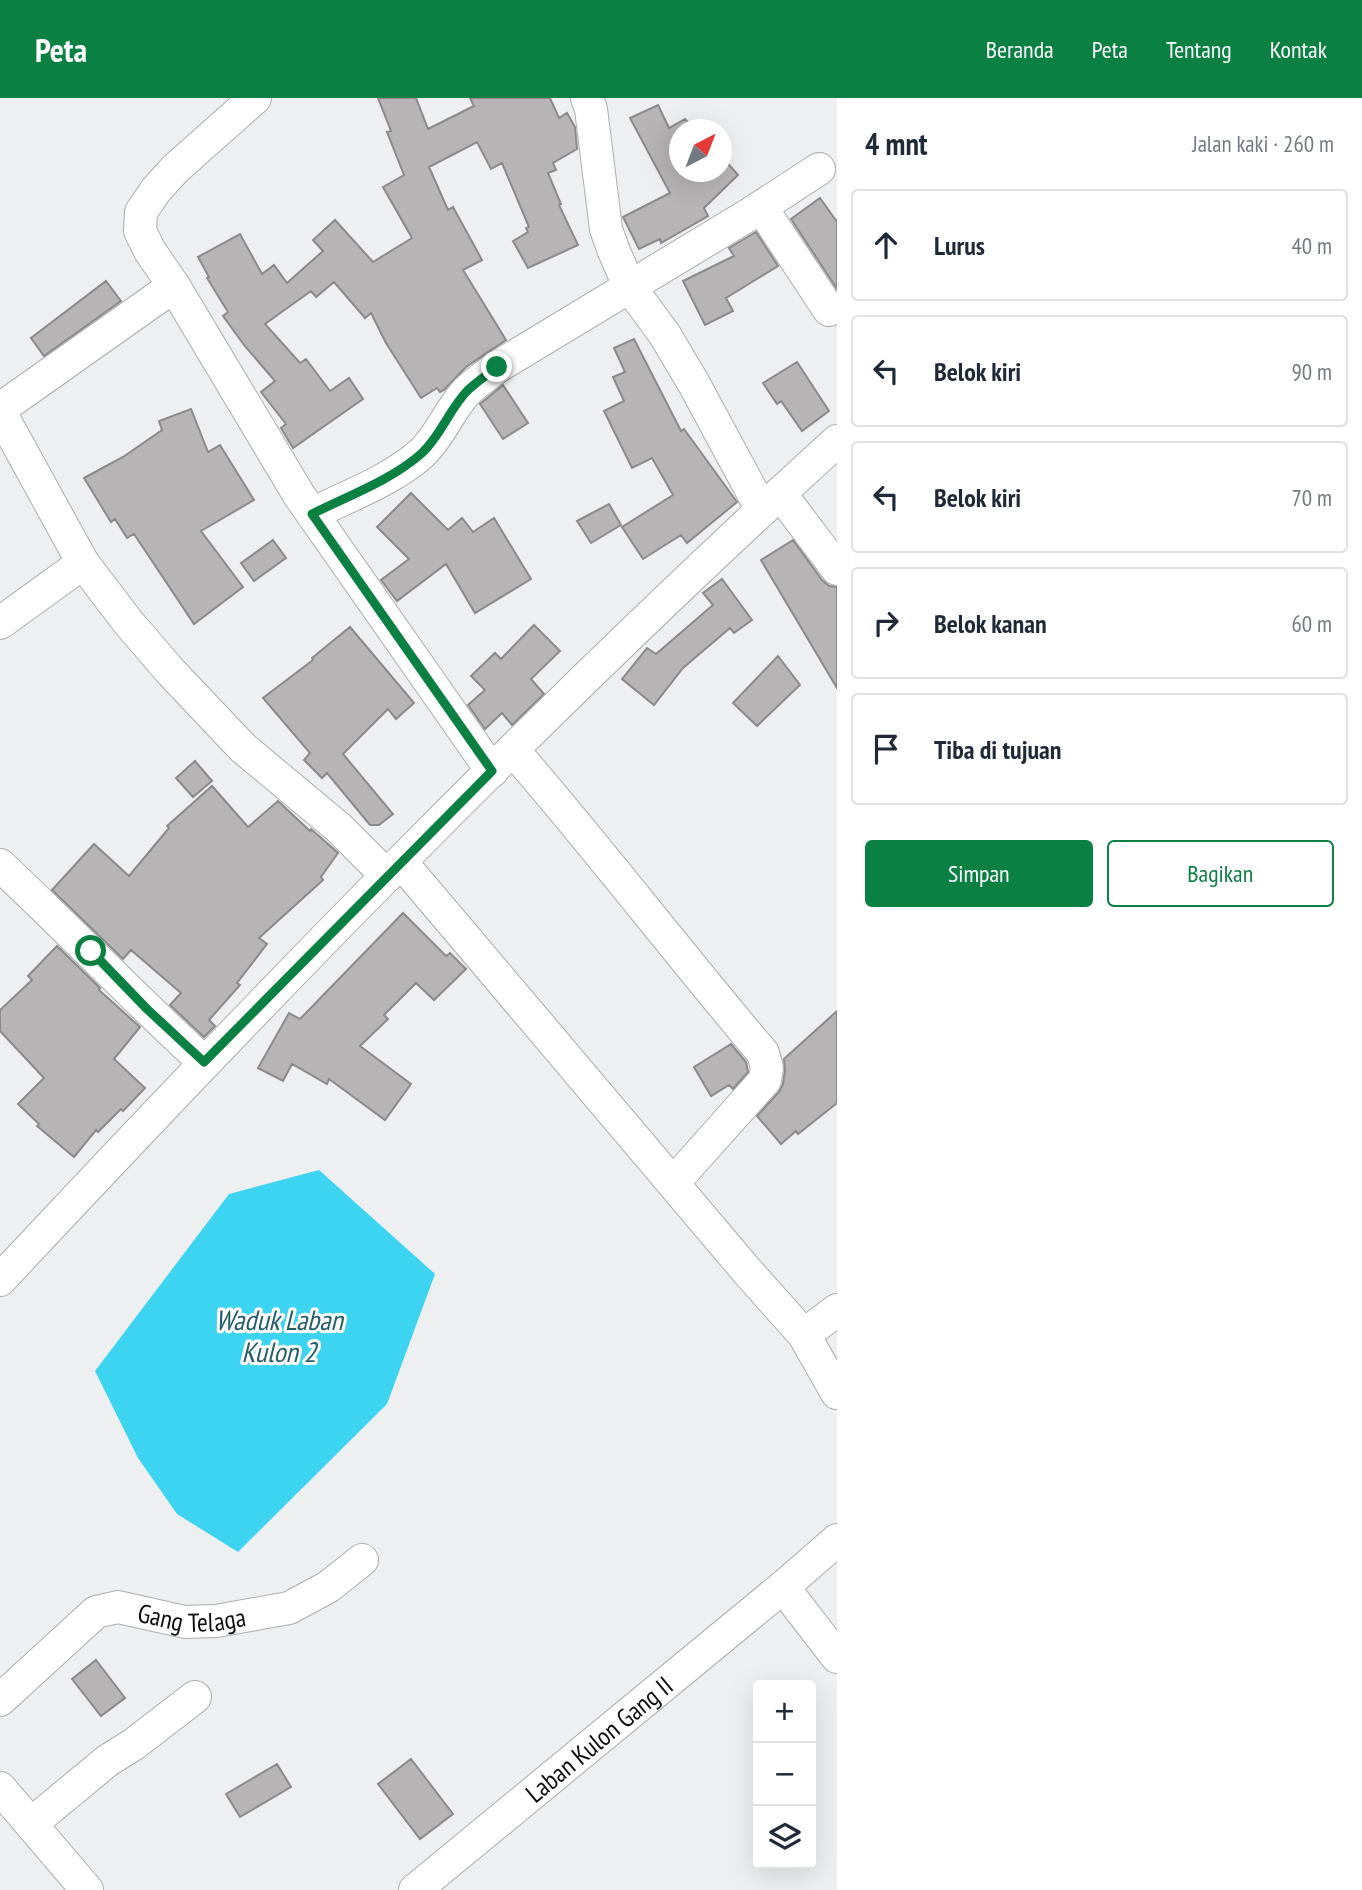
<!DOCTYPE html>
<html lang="id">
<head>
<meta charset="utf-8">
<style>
	:root { --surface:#fff; --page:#f6f6f7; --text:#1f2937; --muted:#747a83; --line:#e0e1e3; --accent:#0b8043 }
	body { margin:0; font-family:"PT Sans Narrow",sans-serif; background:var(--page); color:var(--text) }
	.controls { position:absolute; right:21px; bottom:21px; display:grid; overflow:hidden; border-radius:7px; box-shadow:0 7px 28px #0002 }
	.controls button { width:63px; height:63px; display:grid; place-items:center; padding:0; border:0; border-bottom:2px solid var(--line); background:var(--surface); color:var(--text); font:35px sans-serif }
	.compass { position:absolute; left:669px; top:21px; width:63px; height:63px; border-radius:50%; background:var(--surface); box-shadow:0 7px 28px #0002; rotate:42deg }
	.stop { position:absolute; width:21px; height:21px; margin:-16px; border:5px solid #0b8043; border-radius:50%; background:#fff }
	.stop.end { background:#0b8043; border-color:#fff; box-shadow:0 2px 7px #0008 }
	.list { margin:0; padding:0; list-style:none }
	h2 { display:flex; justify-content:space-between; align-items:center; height:91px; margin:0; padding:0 28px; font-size:30px }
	h2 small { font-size:23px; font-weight:400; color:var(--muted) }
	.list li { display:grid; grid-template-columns:46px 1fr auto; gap:21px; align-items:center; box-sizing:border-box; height:112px; margin:0 14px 14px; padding:0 14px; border:2px solid var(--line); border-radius:7px }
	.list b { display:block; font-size:26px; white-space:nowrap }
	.list em { font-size:23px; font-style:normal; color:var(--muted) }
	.actions { display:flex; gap:14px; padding:21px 28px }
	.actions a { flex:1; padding:16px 0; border:2px solid var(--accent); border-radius:7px; text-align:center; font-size:24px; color:var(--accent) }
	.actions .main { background:var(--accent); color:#fff }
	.icon { flex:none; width:38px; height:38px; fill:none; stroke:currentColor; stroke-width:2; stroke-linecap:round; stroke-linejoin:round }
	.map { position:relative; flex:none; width:837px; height:1792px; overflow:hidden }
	header { display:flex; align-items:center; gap:42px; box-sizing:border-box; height:98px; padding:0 35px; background:var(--accent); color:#fff }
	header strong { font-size:33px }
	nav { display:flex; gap:38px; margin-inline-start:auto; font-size:24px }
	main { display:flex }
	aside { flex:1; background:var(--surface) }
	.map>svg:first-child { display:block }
</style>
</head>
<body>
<header>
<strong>Peta</strong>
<nav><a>Beranda</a><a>Peta</a><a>Tentang</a><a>Kontak</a></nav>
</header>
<main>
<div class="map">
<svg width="837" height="1792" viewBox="0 0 837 1792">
	<rect width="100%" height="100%" fill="#eeeff1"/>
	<!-- water -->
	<path fill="#3cd4f0" d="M319,1072l116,104 -48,130 -149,148 -61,-38 -39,-56 -43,-87 134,-177z"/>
	<!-- building -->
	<path fill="#b6b4b4" stroke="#8b898a" stroke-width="2" d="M378,0h38l12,31 46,-23 -4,-8h80l9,20 8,-5 8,14 2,22 -24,14 3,7 -8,3 13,31 -2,1 19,40 -50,23 -15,-27 15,-9 -2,-4 3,-1 -27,-64 -11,6 -14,-27 -48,25 19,43 5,-3 29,53 -19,10 43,70 -40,27 -22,23 -4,2 -3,-4 -16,10 -35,-55 -15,-30 -6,5 -31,-36 -18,15 -5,-6 -46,33 35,39 6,-4 24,32 19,-13 14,21 -70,49 -12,-20 5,-4 -25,-32 14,-11 -31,-36 -21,-29 5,-4 -21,-34 2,-1 -11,-20 42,-23 22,40 12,-9 13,18 36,-32 -10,-11 22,-20 38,42 39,-24 -29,-51 21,-12 -17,-43 4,-1z
		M658,7l11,23 16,-9 10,11h-15v42h42v-15l16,18 -34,33 4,8 -47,27 -1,-4 -21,10 -16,-32 47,-24 -40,-75z
		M820,100l17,24v67l-46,-70z
		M756,134l22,34 -52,32 7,13 -28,14 -22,-44 51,-25 -5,-8z
		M106,183l15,20 -77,55 -13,-18z
		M634,241l47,92 3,-2 53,73 -50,41 -6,-8 -38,24 -21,-32 51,-32 -21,-37 -20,10 -28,-57 20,-10 -11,-24 12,-5 -11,-24z
		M797,264l32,49 -27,20 -21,-30 -4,3 -14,-21z
		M503,287l25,38 -25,16 -23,-35z
		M191,311l17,43 12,-7 34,55 -53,31 42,56 -49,37 -60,-90 -7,4 -12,-19 -4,3 -27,-44 39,-21 39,-27 -3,-9z
		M411,395l37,37 14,-12 11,14 21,-14 37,61 -56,34 -29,-49 -49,37 -16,-21 28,-21 -32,-32z
		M609,406l12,21 -30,18 -14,-22z
		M273,442l13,18 -32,23 -13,-18z
		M793,442l29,40 7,6 8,1v101l-76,-128z
		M722,481l30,41 -18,13 -4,-5 -47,40 -29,37 -32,-26 25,-31 9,6 57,-49 -10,-12z
		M534,527l26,26 -29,28 13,15 -32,31 -10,-12 -17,16 -17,-24 17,-15 -14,-14 24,-23 6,6z
		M350,529l64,76 -18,16 -8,-10 -45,45 50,60 -14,11h-9l-43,-52 -5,5 -18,-18 6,-7 -47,-55 50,-38 -1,-2z
		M778,558l22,29 -43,41 -24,-23z
		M195,663l17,20 -19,16 -17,-19z
		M212,688l36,41 30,-26 32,30 1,-2 27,24 -17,24 2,3 -64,58 8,6 -30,39 3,2 -31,35 6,6 -11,11 -34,-32 11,-12 -50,-43 -8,9 -71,-69 42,-46 35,32 40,-48 -2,-2z
		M403,815l43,43 4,-3 16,16 -32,31 -18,-17 -32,32 4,4 -28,27 51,38 -26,36 -56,-41 -2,5 -35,-20 -9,17 -25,-13 31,-55 11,6z
		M57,848l43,42 -1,2 41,37 -26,32 31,29 -22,23 -2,-2 -23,23 -2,-2 -22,27 -37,-31 2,-2 -21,-20 26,-26 -44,-47v-21l32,-30 -4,-4z
		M837,913v92l-39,31 -2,-3 -15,13 -24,-28 22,-24 4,-8 2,-14 -1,-11z
		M731,946l15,18 2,10 -15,17 -4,-4 -18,11 -17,-29z
		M96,1562l29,38 -24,18 -29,-37z
		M411,1661l42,55 -33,25 -42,-55z
		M277,1666l14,23 -51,30 -14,-23z"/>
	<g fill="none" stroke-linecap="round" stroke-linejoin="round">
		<defs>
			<g id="street">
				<path d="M255,0l-80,71 -19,21 -15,22 -1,19 10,20 24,35 125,209 193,276"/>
				<path d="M587,0l4,11 15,120 7,20 16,37 36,49 29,49 68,126"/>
				<path d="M761,109l68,103"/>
				<path d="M0,311l174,-123"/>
				<path d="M0,314l83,151 45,59 43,50 72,76 96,80 48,48"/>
				<path d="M780,395l57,76"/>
				<path d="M312,416c36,-18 80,-34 110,-61 19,-18 27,-43 45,-62 9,-9 20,-16 30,-24l253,-153 69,-45"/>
				<path d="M0,525l83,-60"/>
				<path d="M513,652c86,99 165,203 250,303l4,15 -2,12 -91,102"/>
				<path d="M401,764l346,409 57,64 33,58"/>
				<path d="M0,767c69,65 134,133 204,197"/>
				<path d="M0,1182c270,-289 545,-573 837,-839"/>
				<path d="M804,1237l33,-25"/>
				<path d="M783,1489l54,70"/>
				<path id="s1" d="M0,1602l96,-88 22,-5 67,15 31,-1 73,-13 39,-21 34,-27"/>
				<path d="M0,1690l87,102"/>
				<path d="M31,1726l76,-63 27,-17 61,-47"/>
				<path id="s2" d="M415,1792l368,-303 54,-47"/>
			</g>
		</defs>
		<!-- street casing -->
		<use href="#street" stroke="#abacad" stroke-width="34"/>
		<!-- street -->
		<use href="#street" stroke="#fff" stroke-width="32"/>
	</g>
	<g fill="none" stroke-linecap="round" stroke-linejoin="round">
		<!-- route -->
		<path stroke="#0b8043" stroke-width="9" d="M91,853l56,58 57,53 288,-291 -180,-257c36,-18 80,-34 110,-61 19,-18 27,-43 45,-62 9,-9 20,-16 30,-24"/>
	</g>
	<g text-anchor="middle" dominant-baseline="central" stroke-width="6" stroke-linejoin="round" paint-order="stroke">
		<!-- street labels -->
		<g font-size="26" fill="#0d0e0e" stroke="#fff">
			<text stroke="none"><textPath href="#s1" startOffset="228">Gang Telaga</textPath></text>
			<text stroke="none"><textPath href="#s2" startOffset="238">Laban Kulon Gang II</textPath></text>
		</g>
		<!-- water labels -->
		<g font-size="28" font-style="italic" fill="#235e6a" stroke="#fff">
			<text x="279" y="1221">Waduk Laban<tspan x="279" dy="32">Kulon 2</tspan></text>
		</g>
	</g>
</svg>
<div class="controls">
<button>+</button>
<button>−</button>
<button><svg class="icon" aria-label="layers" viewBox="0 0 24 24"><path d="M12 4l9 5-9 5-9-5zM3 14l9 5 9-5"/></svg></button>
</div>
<svg class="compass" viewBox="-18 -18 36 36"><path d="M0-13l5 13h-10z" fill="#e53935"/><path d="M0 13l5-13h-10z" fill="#747a83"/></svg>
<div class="stop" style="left:91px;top:853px"></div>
<div class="stop end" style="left:497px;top:269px"></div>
</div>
<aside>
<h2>4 mnt<small>Jalan kaki · 260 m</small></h2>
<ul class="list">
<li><svg class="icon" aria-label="ahead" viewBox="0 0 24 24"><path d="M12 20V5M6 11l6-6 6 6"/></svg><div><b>Lurus</b></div><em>40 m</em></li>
<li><svg class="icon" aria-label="left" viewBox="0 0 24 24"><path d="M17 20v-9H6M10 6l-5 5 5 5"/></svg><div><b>Belok kiri</b></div><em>90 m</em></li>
<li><svg class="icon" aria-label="left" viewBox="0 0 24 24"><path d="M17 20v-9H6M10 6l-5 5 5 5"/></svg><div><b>Belok kiri</b></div><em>70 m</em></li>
<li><svg class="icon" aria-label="right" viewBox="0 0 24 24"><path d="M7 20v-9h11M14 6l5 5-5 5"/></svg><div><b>Belok kanan</b></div><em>60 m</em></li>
<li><svg class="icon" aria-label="arrive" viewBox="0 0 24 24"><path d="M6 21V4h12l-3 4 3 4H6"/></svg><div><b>Tiba di tujuan</b></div></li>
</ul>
<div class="actions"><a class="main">Simpan</a><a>Bagikan</a></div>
</aside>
</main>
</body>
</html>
